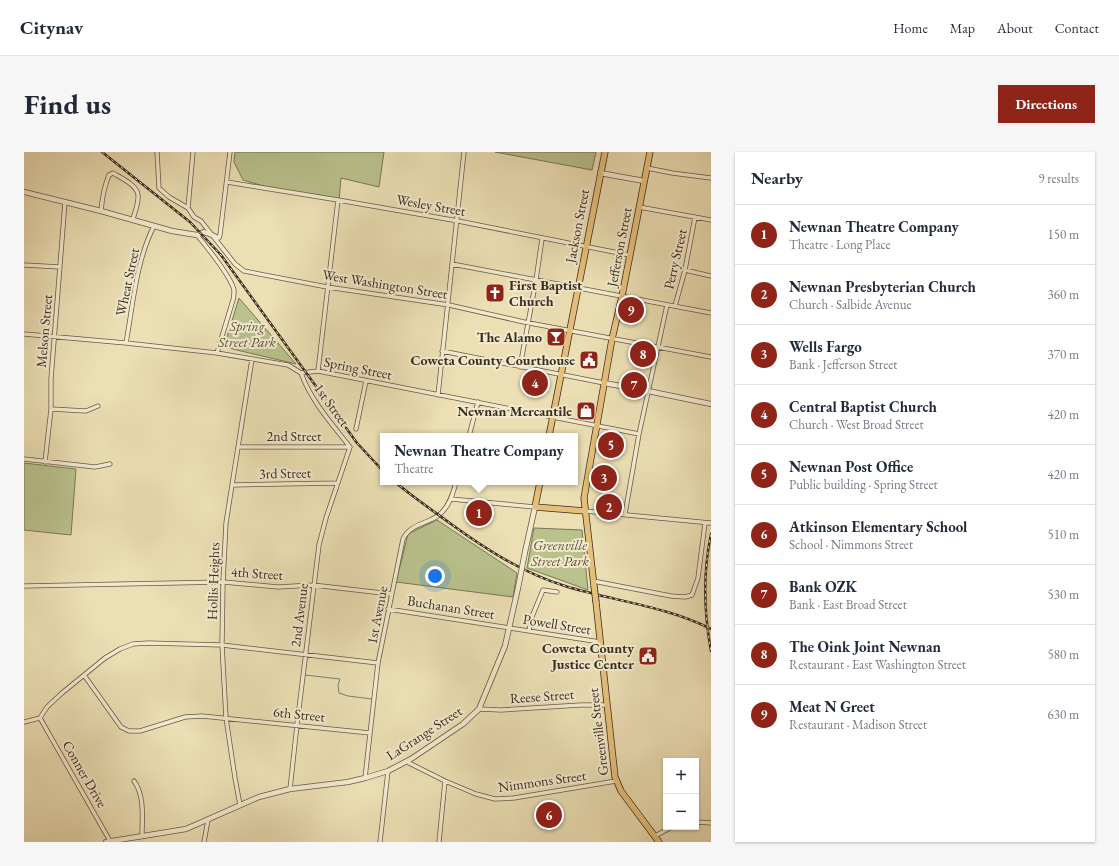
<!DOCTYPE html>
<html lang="en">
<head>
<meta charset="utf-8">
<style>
	:root { --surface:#fff; --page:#f6f6f7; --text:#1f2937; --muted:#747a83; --line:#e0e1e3; --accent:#8f2418 }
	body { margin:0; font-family:"EB Garamond",serif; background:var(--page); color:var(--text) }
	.controls { position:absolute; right:12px; bottom:12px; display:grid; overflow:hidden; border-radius:0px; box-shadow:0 1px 3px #0004 }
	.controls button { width:36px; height:36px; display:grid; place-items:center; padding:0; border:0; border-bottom:1px solid var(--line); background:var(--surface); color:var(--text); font:20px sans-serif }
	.you { position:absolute; left:411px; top:424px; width:14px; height:14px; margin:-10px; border:3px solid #fff; border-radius:50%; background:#1a73e8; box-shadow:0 0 0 6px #1a73e833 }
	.badge { display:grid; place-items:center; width:26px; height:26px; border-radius:50%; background:var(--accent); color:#fff; font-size:13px; font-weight:700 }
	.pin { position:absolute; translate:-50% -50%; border:2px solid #fff; box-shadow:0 1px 4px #0006 }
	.popup { position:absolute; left:356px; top:281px; width:198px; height:52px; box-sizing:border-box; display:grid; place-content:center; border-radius:0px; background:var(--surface); filter:drop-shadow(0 1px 3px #0005); font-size:13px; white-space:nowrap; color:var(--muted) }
	.popup b { font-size:15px; color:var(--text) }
	.popup::after { content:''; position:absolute; left:50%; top:100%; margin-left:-8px; border:8px solid transparent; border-top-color:var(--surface) }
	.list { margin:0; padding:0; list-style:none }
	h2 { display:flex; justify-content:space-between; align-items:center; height:52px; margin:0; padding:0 16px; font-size:17px }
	h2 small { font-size:13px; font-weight:400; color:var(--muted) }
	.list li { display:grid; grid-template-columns:26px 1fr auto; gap:12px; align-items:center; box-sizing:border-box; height:60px; padding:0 16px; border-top:1px solid var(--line) }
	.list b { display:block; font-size:15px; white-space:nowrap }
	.list p { margin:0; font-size:13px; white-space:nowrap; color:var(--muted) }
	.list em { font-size:13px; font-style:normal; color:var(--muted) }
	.map { position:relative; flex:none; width:687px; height:690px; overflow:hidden; border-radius:0px }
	header { display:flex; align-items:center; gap:24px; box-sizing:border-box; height:56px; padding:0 20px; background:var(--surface); border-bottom:1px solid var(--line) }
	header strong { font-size:19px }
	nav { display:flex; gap:22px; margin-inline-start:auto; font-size:14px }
	.intro { display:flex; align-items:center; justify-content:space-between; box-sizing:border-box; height:96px; padding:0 24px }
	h1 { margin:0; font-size:28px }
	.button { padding:10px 18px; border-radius:0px; background:var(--accent); color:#fff; font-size:14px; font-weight:700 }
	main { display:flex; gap:24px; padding:0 24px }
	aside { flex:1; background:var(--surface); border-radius:0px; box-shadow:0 1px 3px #0004 }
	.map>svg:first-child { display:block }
</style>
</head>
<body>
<header>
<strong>Citynav</strong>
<nav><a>Home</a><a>Map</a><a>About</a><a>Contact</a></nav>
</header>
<div class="intro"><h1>Find us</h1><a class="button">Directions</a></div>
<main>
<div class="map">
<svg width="687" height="690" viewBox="0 0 687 690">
	<rect width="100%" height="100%" fill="#ecdfb4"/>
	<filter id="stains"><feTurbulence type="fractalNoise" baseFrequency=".005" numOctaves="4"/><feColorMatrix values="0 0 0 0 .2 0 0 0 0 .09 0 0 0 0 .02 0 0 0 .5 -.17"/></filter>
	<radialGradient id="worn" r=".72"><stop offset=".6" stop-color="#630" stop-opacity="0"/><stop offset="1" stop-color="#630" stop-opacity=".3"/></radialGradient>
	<!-- green -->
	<path fill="#b9c18c" stroke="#797656" d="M211,0h149l-5,35 -38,-9 -2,23 -72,-14 -24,-7 -9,-18z
		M471,0h101l-4,18z
		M215,146l57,66 -72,-17z
		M0,311l52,6 -5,66 -47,-5z
		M413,368l80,53 -4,24 -117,-15 12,-48z
		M510,376l48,2 6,60 -61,-22z"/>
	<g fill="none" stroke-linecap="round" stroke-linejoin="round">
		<!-- stream -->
		<path stroke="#74827a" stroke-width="1" d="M281,523l35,4 -2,6 1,8 9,3 24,3"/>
		<defs>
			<path id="minor" d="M133,0l2,36 10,9 19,11 6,9 7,4 34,43 9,7 83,16 122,18 75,17 187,35
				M623,16l25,5 39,5
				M203,30l111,18 120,21 171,34
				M615,55l72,13
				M164,56l5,-56
				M77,59c1,-12 3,-24 8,-36l4,-2c8,5 27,13 25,25 0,8 -4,15 -5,22
				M173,83c9,11 34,42 37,55 0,3 0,7 -1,10l-16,53
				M189,83l6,3 1,-3 10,-83
				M428,112l259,49
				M0,113l36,2
				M661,118l26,6
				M651,154l10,-36 10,-53
				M0,182l102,9 91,10 71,12 13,8 17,-2 321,63
				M102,191c7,-38 10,-82 28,-117
				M418,199l162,32
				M496,215l16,-87 6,-41
				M294,219l20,-171
				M277,221c10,28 31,51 49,74
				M414,243l26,-243
				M27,257l35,2 12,-5
				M332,277l10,-48
				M445,284l9,-34
				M214,295h112
				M0,307l71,8 15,-3
				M21,310l6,-53v-30l14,-177
				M208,333l106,-2
				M427,347l84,8
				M561,359l126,12
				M601,362l14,-80 28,-129
				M569,429l78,15 14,1 7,-2 6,-17 7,-55
				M0,434l199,-4 55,5 35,-2 78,9
				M364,457l212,33
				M505,479l2,-12 12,-29 14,2
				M60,523l37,52 8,4h11l45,-14 17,-1 168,17
				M455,557l22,1 80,-5h26
				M16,566l70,123
				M0,570l16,-4 7,-11 15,-14 43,-35 15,-9 13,-5 15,-1 74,2 156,18
				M384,609l1,2 36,18 31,13 19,5 19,-1 102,-17
				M341,626l13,-115 25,-124c7,-15 24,-15 36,-24 10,-8 14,-21 17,-33
				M110,629c11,15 8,37 8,55
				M266,637l7,-64 22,-180 7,-27 24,-71
				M216,653l-5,-27 -9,-60 -4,-73 1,-63 3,-59 26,-164
				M672,670l15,1
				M631,684l17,-9
				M180,690l4,-22
				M356,690l8,-71
				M415,690l6,-61"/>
			<path id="tertiary" d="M576,21l44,8
				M0,40l77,19 71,20 25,4 7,-3 8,3
				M580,231l44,8 63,13
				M501,400l10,-45
				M82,690l80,-13 73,-32 31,-8 58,-7 17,-4 23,-7 23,-12 52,-35 16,-15 26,-63 13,-58"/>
			<path id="primary" d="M525,284l56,-284
				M516,330l-5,25 50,4
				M570,434l-10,-88 28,-159 10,-43 28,-144
				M572,450l19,175 6,14 38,51"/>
		</defs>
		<!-- minor casing -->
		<use href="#minor" stroke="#665946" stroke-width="5"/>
		<!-- tertiary casing -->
		<use href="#tertiary" stroke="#665946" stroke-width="6"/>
		<!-- primary casing -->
		<use href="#primary" stroke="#392c21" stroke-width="7"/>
		<!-- minor -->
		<use href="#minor" stroke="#f3eace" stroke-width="3.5"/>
		<!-- tertiary -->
		<use href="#tertiary" stroke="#f3eace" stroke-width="4.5"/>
		<!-- primary -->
		<use href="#primary" stroke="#e6c07a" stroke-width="5.5"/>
		<defs>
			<path id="rail" d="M78,0l88,70 31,33 136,188 26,28
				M371,330c18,15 37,28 56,42 36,26 72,49 114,62 48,15 101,20 146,43
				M687,382c-8,38 -7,79 0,117"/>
		</defs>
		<!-- rail casing -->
		<use href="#rail" stroke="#392c21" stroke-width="2.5"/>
		<!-- rail -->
		<use href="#rail" stroke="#f3eace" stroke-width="1" stroke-dasharray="3" stroke-linecap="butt"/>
		<defs>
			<path id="tertiary-bridge" d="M494,436l7,-36"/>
			<path id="primary-bridge" d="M570,434l2,16"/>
		</defs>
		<!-- tertiary-bridge casing -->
		<use href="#tertiary-bridge" stroke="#665946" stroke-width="6" stroke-linecap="butt"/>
		<!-- primary-bridge casing -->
		<use href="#primary-bridge" stroke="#392c21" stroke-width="7" stroke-linecap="butt"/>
		<!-- tertiary-bridge -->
		<use href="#tertiary-bridge" stroke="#f3eace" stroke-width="4.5"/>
		<!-- primary-bridge -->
		<use href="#primary-bridge" stroke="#e6c07a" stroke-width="5.5"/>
	</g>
	<!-- icons -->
	<defs>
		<symbol id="church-square" viewBox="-11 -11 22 22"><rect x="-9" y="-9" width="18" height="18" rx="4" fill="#8f2418" stroke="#f3eace"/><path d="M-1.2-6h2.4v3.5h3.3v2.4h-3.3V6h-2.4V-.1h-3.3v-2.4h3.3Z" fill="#fff"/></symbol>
		<symbol id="bar-square" viewBox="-11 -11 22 22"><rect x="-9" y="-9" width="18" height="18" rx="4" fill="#8f2418" stroke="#f3eace"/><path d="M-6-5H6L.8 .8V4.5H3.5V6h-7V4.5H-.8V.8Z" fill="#fff"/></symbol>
		<symbol id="civic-square" viewBox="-11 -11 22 22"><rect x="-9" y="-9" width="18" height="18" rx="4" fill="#8f2418" stroke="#f3eace"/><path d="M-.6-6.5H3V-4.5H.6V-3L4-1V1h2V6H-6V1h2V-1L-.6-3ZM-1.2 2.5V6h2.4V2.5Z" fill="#fff"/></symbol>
		<symbol id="shop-square" viewBox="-11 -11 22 22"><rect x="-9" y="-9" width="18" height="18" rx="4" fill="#8f2418" stroke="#f3eace"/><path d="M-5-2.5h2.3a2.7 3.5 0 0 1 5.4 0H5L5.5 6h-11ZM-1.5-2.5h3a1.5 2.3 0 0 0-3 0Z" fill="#fff"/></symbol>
	</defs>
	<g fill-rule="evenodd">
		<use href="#church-square" x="460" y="130" width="22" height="22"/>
		<use href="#bar-square" x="521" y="174" width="22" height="22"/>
		<use href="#civic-square" x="554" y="197" width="22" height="22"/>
		<use href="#shop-square" x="551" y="248" width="22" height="22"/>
		<use href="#civic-square" x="613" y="493" width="22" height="22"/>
	</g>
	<g text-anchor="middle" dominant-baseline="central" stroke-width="4" stroke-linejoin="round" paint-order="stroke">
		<!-- street labels -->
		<g font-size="14" fill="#392c21" stroke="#f3eace">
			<text transform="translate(407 53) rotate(10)">Wesley Street</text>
			<text transform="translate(553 74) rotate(-79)">Jackson Street</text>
			<text transform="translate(595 95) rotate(-79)">Jefferson Street</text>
			<text transform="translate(651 107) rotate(-77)">Perry Street</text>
			<text transform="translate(103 130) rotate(-78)">Wheat Street</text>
			<text transform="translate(361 132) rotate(9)">West Washington Street</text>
			<text transform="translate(20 179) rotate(-85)">Melson Street</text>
			<text transform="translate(334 216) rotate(11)">Spring Street</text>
			<text transform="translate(308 253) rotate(54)">1st Street</text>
			<text x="270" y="284">2nd Street</text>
			<text transform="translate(261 321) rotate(-1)">3rd Street</text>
			<text transform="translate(233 421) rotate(4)">4th Street</text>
			<text transform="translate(189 429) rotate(-88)">Hollis Heights</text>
			<text transform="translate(427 455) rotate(9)">Buchanan Street</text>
			<text transform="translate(275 463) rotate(-83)">2nd Avenue</text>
			<text transform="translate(353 463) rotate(-79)">1st Avenue</text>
			<text transform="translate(533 472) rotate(9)">Powell Street</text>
			<text transform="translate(518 544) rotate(-4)">Reese Street</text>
			<text transform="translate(275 562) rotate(6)">6th Street</text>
			<text transform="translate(574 580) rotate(-97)">Greenville Street</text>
			<text transform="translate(400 581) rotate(-33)">LaGrange Street</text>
			<text transform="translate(61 622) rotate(60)">Conner Drive</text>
			<text transform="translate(518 629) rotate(-8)">Nimmons Street</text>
		</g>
		<!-- poi labels -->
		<g font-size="14" font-weight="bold" fill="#392c21" stroke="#f3eace" text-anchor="end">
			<text x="485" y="133" text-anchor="start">First Baptist<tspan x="485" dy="16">Church</tspan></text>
			<text x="518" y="185">The Alamo</text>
			<text x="551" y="208">Coweta County Courthouse</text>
			<text x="548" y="259">Newnan Mercantile</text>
			<text x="610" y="496">Coweta County<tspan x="610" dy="16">Justice Center</tspan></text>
		</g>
		<!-- park labels -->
		<g font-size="14" font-style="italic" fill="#59513c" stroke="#f3eace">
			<text x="223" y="174">Spring<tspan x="223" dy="16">Street Park</tspan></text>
			<text x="536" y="393">Greenville<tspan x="536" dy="16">Street Park</tspan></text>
		</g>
	</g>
	<rect width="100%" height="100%" filter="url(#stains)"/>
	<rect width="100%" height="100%" fill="url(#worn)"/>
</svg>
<div class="controls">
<button>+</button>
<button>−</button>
</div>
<div class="you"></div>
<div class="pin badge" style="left:455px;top:361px">1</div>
<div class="popup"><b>Newnan Theatre Company</b>Theatre</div>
<div class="pin badge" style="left:585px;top:355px">2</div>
<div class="pin badge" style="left:580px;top:326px">3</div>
<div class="pin badge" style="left:511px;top:231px">4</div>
<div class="pin badge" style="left:587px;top:293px">5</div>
<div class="pin badge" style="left:525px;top:663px">6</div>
<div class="pin badge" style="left:610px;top:233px">7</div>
<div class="pin badge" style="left:619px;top:202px">8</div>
<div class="pin badge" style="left:607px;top:158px">9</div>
</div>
<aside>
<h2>Nearby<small>9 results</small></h2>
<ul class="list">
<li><span class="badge">1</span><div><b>Newnan Theatre Company</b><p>Theatre · Long Place</p></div><em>150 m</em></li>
<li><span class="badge">2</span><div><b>Newnan Presbyterian Church</b><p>Church · Salbide Avenue</p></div><em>360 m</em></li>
<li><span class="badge">3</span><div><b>Wells Fargo</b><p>Bank · Jefferson Street</p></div><em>370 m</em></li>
<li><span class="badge">4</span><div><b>Central Baptist Church</b><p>Church · West Broad Street</p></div><em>420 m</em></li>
<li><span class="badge">5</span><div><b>Newnan Post Office</b><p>Public building · Spring Street</p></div><em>420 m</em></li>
<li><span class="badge">6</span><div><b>Atkinson Elementary School</b><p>School · Nimmons Street</p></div><em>510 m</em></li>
<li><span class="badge">7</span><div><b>Bank OZK</b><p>Bank · East Broad Street</p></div><em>530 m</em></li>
<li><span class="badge">8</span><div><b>The Oink Joint Newnan</b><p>Restaurant · East Washington Street</p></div><em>580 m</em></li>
<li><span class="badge">9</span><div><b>Meat N Greet</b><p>Restaurant · Madison Street</p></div><em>630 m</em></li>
</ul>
</aside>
</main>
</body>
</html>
